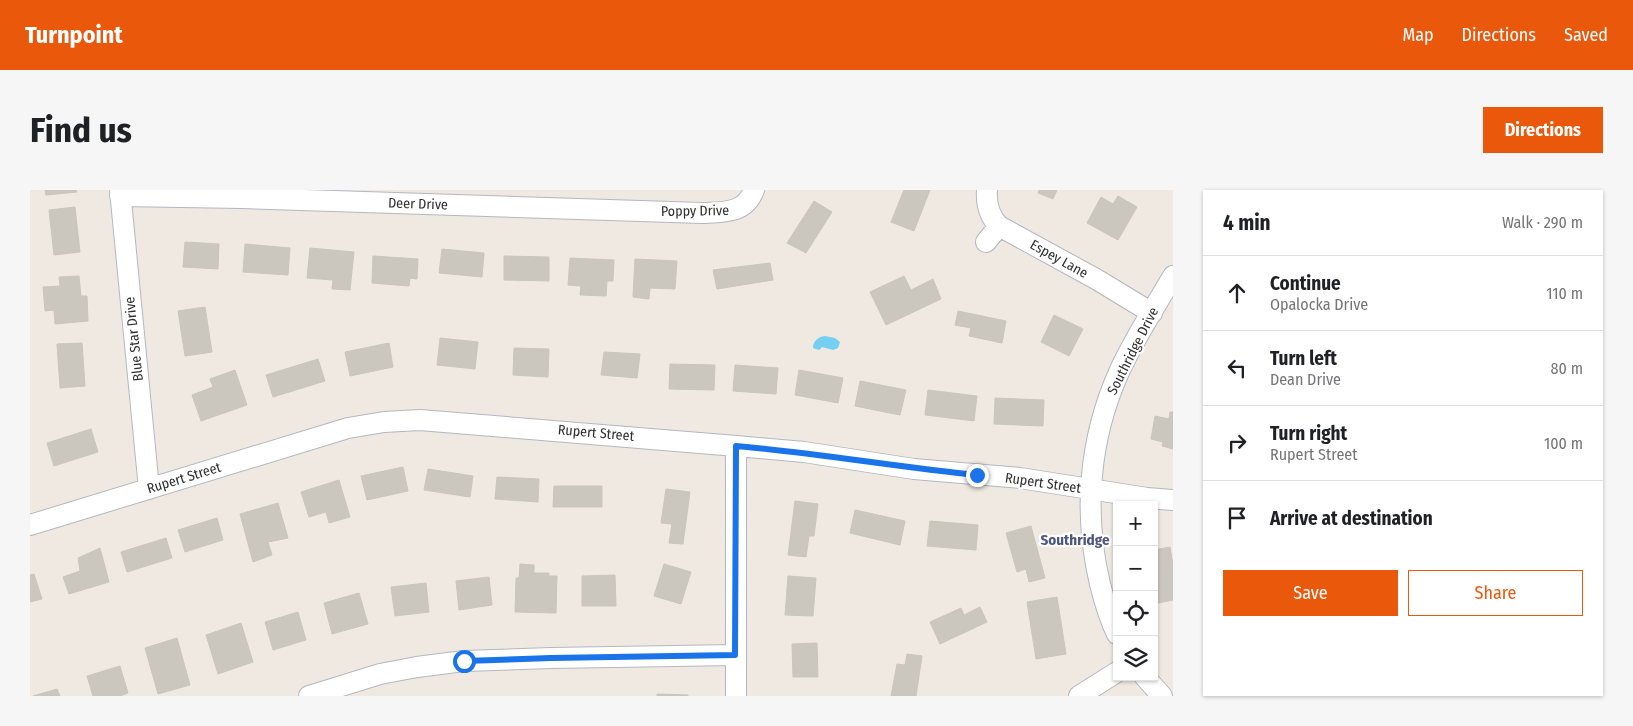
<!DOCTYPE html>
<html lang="en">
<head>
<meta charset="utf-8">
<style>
	:root { --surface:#fff; --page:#f6f6f6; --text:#202124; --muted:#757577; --line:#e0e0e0; --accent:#ea580c }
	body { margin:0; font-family:"Fira Sans Condensed",sans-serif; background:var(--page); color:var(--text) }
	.controls { position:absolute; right:15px; bottom:15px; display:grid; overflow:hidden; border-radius:0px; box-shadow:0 1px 4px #0004 }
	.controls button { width:45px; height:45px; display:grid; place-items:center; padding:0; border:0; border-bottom:1px solid var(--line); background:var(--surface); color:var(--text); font:25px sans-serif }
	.stop { position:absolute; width:15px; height:15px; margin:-11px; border:4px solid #1a73e8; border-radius:50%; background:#fff }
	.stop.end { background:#1a73e8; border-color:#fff; box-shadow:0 1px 5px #0008 }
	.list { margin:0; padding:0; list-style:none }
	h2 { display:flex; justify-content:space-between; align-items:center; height:65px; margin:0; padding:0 20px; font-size:21px }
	h2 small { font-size:16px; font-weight:400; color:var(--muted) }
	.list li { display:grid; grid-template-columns:32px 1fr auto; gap:15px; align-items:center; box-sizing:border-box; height:75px; padding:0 20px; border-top:1px solid var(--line) }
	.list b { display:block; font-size:19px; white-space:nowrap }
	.list p { margin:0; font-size:16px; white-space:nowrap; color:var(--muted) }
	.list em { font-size:16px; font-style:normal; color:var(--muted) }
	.actions { display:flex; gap:10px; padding:15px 20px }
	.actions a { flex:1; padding:11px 0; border:1px solid var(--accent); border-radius:0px; text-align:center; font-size:18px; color:var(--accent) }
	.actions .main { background:var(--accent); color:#fff }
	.icon { flex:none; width:28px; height:28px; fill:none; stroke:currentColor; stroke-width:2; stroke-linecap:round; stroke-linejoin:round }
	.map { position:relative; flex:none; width:1143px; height:506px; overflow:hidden; border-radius:0px }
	header { display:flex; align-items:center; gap:30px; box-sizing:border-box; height:70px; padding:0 25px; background:var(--accent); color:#fff }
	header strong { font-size:24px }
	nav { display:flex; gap:28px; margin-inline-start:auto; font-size:18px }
	.intro { display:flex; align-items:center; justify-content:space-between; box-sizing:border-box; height:120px; padding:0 30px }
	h1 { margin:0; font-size:35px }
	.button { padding:12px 22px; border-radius:0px; background:var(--accent); color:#fff; font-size:18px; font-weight:700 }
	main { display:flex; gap:30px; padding:0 30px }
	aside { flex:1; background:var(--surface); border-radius:0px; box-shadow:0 1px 4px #0004 }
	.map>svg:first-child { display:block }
</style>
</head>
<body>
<header>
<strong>Turnpoint</strong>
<nav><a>Map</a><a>Directions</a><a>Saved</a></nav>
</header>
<div class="intro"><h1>Find us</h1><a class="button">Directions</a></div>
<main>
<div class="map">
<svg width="1143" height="506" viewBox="0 0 1143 506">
	<rect width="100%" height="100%" fill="#efe9e1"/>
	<!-- water -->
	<path fill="#75cff0" d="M795,146l10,2 5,4 -2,6 -5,2 -11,-3 -3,3 -6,-2c0,-7 5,-11 12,-12z"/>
	<!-- building -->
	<path fill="#cbc7bf" stroke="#cbc5ba" d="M15,0h31l1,2 -31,3z
		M874,0h26l-16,41 -23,-9z
		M1009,0h18l-4,9 -15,-6z
		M1088,6l19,11 -19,33 -31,-17 14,-26 12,7z
		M784,11l18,11 -26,41 -19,-10z
		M45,17l5,45 -26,3 -5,-45z
		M155,52l34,2 -1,25 -35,-2z
		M215,54l45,4 -2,27 -45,-3z
		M280,58l44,4 -4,38 -18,-1 1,-9 -26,-2z
		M412,59l42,4 -2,24 -43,-4z
		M343,66l45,3 -1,20 -7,-1 -1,8 -37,-3z
		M474,66l45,1v24l-45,-1z
		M540,68l44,2 -1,21h-6l-1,15 -26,-1 1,-9 -13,-1z
		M605,69l42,2 -2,28 -25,-1 -1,11 -16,-2z
		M740,73l3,17 -56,9 -4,-19z
		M49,86l2,20h6l1,25 -33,3 -1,-14 -9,1 -2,-24 17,-1 -1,-9z
		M874,86l7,14 22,-11 8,20 -55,26 -16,-33z
		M175,117l7,45 -27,4 -7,-45z
		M928,121l48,10 -4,22 -33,-7 2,-8 -16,-3z
		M1024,125l29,14 -14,27 -28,-14z
		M410,148l38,4 -3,27 -38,-4z
		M52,153l3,43 -25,2 -3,-44z
		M359,153l4,24 -43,9 -5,-24z
		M484,158l35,1 -1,28 -35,-2z
		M574,162l36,2 -3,24 -36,-3z
		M288,169l7,22 -52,16 -7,-22z
		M640,174l45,1 -1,25 -45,-1z
		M705,175l43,3 -2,26 -43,-3z
		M205,180l12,35 -46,16 -9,-26 21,-8 -3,-8z
		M769,180l44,8 -5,25 -43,-8z
		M830,191l46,9 -6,25 -45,-9z
		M898,200l49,6 -3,25 -49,-6z
		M965,208l49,2 -1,26 -49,-2z
		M1140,222h3v37l-11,-3 1,-4 -12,-3 4,-23 14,3z
		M61,239l7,23 -44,14 -7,-23z
		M373,277l5,24 -41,9 -6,-24z
		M398,279l45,7 -3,21 -46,-7z
		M467,287l42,2 -1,23 -43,-3z
		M309,290l11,37 -21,6 -3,-11 -17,5 -8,-25z
		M524,296h48v21h-49z
		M636,299l24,3 -7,52 -14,-1 3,-19 -11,-1z
		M765,311l23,3 -4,32h-5l-3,21 -18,-2z
		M248,313l10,35 -20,4 4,13 -19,7 -13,-48z
		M825,320l50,11 -5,24 -50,-12z
		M187,328l6,22 -38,12 -7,-22z
		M900,331l48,4 -2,25 -49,-4z
		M1001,336l14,52 -16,4 -3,-13 -9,3 -11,-39z
		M136,348l6,20 -45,14 -6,-20z
		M1140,357l3,18v35l-15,3 -4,-18v-35z
		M70,358l9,34 -40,12 -6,-17 17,-6 -2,-13z
		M490,374l14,1v8h15v3h8l-1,37 -41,-1 1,-34h3z
		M634,374l27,8 -10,32 -27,-8z
		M4,384l8,25 -12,3v-27z
		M585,385l1,31h-34v-30z
		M758,386l28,2 -3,38 -28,-1z
		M459,387l3,28 -33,5 -3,-29z
		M396,393l3,29 -34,4 -4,-29z
		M329,403l9,31 -36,10 -8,-31z
		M1027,407l9,57 -30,5 -9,-57z
		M950,417l7,15 -47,22 -10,-22 31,-14 3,7z
		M268,422l8,28 -33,10 -8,-28z
		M211,433l12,39 -35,12 -12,-39z
		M147,448l13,47 -32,9 -13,-46z
		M787,453l1,34h-25l-1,-33z
		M877,464l15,2 -6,40h-25l6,-32 8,1z
		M90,476l8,27 -8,3h-27l-6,-20z
		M27,499l3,7h-27z
		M627,504l31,1v1h-31z"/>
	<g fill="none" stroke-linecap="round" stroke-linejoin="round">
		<defs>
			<path id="minor" d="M90,0l29,299
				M957,0c-1,14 2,26 12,36l97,53 56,34
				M90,6l122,2 460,15c21,-1 43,1 52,-23
				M956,52l13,-16
				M706,256v250
				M0,335l318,-97 36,-6 36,-2 316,26 68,6 110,17 106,9 127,20 26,2
				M1087,444c-8,-16 -13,-34 -17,-50 -17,-71 -11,-145 19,-212 15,-33 36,-65 54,-96
				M1115,487l17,19
				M279,506l71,-22 37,-7 47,-6 87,-3 184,-3
				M1049,506l38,-24"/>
		</defs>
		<!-- minor casing -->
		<use href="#minor" stroke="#b4b7c1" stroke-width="22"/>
		<!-- minor -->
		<use href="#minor" stroke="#fff" stroke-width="20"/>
	</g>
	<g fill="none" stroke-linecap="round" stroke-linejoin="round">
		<!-- route -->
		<path stroke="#1a73e8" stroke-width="6" d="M434,471l87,-3 184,-3 1,-209c81,7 160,21 241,29"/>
	</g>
	<g text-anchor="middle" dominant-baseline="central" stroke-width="4.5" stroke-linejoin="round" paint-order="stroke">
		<!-- street labels -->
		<g font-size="14" fill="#2e2e2e" stroke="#fff">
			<text transform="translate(388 14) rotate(2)">Deer Drive</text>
			<text transform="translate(665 21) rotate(-1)">Poppy Drive</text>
			<text transform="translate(1029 69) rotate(29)">Espey Lane</text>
			<text transform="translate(104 149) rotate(-96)">Blue Star Drive</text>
			<text transform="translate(1103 161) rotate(-63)">Southridge Drive</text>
			<text transform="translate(566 243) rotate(5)">Rupert Street</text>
			<text transform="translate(154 288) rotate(-17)">Rupert Street</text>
			<text transform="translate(1013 293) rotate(8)">Rupert Street</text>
		</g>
		<!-- neighbourhood labels -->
		<g font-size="15" font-weight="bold" fill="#4d5680" stroke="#fff">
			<text x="1045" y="350">Southridge</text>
		</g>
	</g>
</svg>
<div class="controls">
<button>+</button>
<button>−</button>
<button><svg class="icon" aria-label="locate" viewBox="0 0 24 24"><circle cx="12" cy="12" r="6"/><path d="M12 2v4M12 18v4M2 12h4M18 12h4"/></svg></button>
<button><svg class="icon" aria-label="layers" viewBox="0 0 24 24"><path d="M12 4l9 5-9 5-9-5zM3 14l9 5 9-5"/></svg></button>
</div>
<div class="stop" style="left:434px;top:471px"></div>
<div class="stop end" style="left:947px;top:285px"></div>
</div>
<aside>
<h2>4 min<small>Walk · 290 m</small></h2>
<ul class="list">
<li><svg class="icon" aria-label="ahead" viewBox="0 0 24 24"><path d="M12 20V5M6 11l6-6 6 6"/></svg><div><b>Continue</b><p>Opalocka Drive</p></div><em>110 m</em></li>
<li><svg class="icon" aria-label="left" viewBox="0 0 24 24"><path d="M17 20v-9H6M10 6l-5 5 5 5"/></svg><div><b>Turn left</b><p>Dean Drive</p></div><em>80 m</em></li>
<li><svg class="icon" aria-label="right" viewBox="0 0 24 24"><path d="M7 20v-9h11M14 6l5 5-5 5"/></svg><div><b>Turn right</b><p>Rupert Street</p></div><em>100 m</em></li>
<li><svg class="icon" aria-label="arrive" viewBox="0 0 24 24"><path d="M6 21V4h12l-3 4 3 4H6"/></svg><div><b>Arrive at destination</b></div></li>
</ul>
<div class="actions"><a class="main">Save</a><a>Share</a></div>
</aside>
</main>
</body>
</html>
